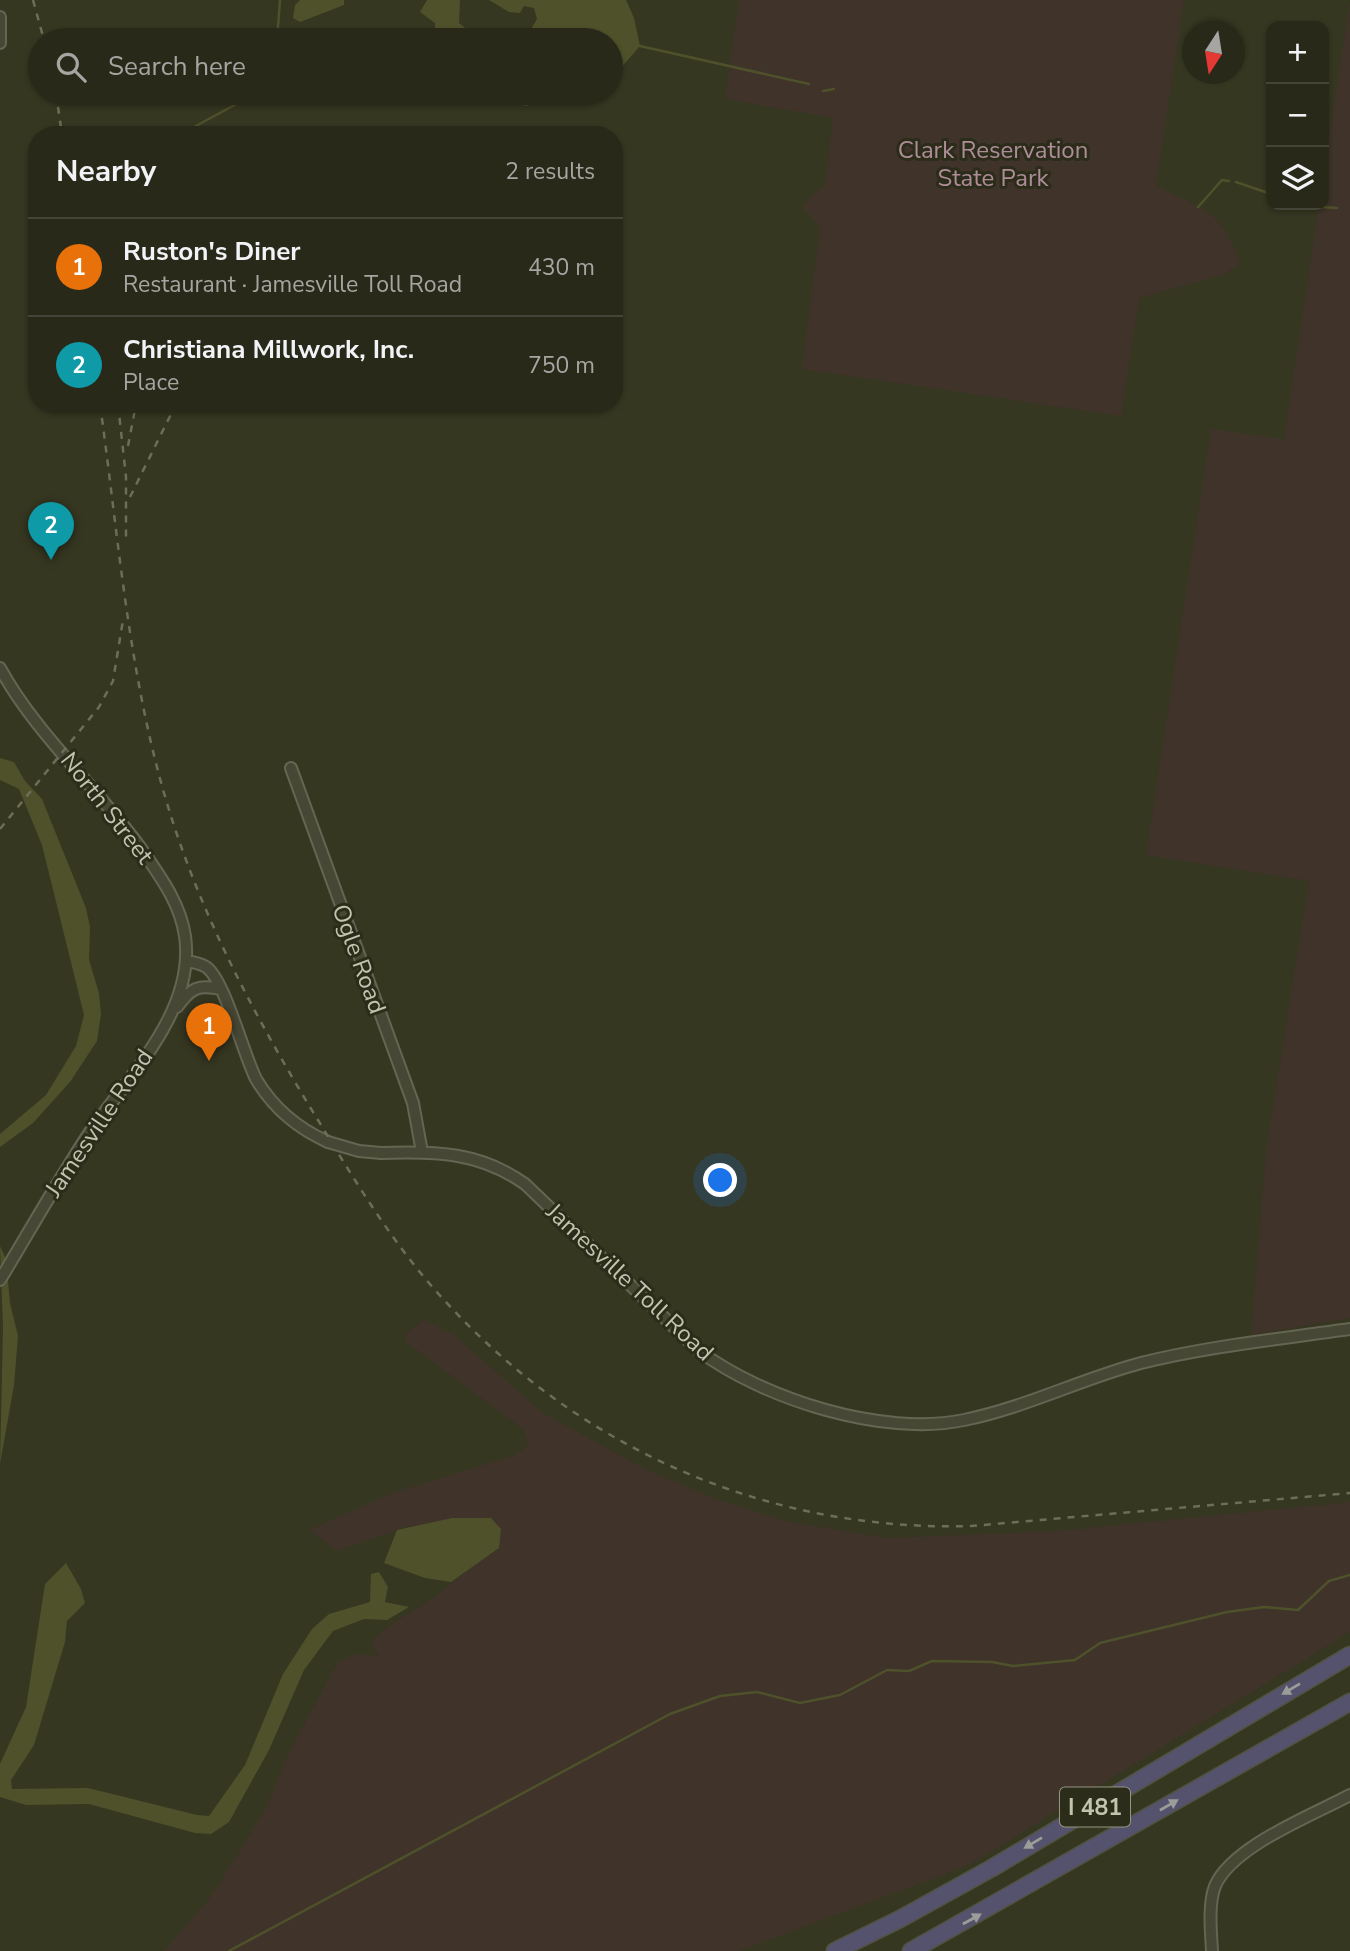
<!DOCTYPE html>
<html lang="en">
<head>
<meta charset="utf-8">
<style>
	:root { --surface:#282919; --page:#303122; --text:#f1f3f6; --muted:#a5a6a2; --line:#444538; --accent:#d6ab8b }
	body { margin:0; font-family:"Nunito Sans",sans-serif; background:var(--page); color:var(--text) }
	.controls { position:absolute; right:21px; top:21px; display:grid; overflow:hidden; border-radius:14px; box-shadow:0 2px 5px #0004 }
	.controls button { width:63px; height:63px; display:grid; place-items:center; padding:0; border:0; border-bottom:2px solid var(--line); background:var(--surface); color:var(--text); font:35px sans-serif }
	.compass { position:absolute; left:1182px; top:21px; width:63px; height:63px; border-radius:50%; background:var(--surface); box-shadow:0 2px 5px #0004; rotate:192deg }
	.you { position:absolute; left:721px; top:1181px; width:24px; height:24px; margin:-18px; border:5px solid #fff; border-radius:50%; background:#1a73e8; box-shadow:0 0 0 10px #1a73e833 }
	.badge { display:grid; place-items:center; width:46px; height:46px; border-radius:50%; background:var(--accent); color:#fff; font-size:23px; font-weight:700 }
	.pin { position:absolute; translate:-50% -58px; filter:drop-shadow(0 2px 4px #0008) }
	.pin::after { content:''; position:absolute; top:37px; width:24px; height:21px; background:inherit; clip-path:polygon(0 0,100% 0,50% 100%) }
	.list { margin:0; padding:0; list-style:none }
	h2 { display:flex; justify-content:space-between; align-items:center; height:91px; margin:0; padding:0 28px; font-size:30px }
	h2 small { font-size:23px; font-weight:400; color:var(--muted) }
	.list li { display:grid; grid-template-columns:46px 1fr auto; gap:21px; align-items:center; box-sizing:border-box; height:98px; padding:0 28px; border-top:2px solid var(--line) }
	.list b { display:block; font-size:26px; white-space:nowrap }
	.list p { margin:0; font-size:23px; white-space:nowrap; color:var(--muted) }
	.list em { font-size:23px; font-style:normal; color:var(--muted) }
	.icon { flex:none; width:38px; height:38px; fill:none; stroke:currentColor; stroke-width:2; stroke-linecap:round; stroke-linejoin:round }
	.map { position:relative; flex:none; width:1350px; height:1951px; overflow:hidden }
	.search { position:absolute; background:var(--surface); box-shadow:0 2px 5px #0004; left:28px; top:28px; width:595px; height:77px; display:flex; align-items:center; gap:18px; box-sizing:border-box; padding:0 24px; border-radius:38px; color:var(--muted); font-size:26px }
	.panel { position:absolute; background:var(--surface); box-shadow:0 2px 5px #0004; left:28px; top:126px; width:595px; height:287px; border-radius:28px }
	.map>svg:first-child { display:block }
</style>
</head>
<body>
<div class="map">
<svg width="1350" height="1951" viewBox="0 0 1350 1951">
	<rect width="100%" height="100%" fill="#363721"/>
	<!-- green -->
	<path fill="#3f332a" d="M739,0h445l-28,185c48,27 64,21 84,78l-15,11 -86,24 -18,118 -319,-47 18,-141 -17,-20 9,-13 13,-9 8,-68 -108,-19z
		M1350,0v1318l-99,17 15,-184 43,-270 -163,-26 65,-426 73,10 35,-234h5v-34z
		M424,1320l30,15 89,78 104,57 66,28 77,24 96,16 172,-7 292,-29v130l-381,233 -230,86h-575l45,-52 26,-40 32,-53 22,-54 49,-90 18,-8 23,2 -8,-14c18,-20 40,-28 62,-44 23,-17 42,-36 66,-50l-91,-22 -71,25 -28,-21 83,-37 118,-36 13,-7 6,-8 -7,-14 -117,-87 1,-8z"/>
	<!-- water -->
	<path fill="#4f512b" d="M300,0h44v5l-44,17 -7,-4 2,-13z
		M427,0h33l-1,23 21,17h-45v-17l-15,-11z
		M489,0h137l8,18 6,28 -29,33v-39h-107l26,-9 7,-12 -3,-11 -10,-2 -4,7 -11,-1z
		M451,93h133l-58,13 -27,-7 -8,3 -8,-6 -31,5z
		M0,758l14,4 11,19 17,18 44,109 4,19 -1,33 10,33 2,21 -4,27 -27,41 -37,41 -33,24v-13l46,-39 30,-49 8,-31 -42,-170 -23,-56 -19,-9z
		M0,1246l6,13 4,44 8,33 -4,49 -14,79 3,-137z
		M452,1518h39l10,11 -2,19 -48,34 -26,-4 -41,-15 13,-33z
		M66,1563l15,26 4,14 -18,18 -2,21 -31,103 -23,35 1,9 76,-1 109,27 12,1 36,-51 38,-91 29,-45 17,-15 41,-12 1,-28 8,-2 9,15 -3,15 24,5 -22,13 -23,-1 -31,12 -29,39 -35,80 -40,72 -18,12 -16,-1 -106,-29 -63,1 -26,-8v-33l26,-57 19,-123z"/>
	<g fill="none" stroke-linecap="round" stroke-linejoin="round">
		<!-- stream -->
		<path stroke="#4f512b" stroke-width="2.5" d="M277,40l3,-40
			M640,46l169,38
			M823,91l11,-2
			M75,135h1
			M179,135l65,-35 6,-7
			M1236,182l35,12
			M1302,205l18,2
			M1198,207l24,-27 7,1
			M1321,207l16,1
			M229,1951l441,-237 50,-18 37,-4 43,11 40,-8 47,-25 22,1 23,-10 60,1 21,4 62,-6 25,-17 127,-31 37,-5 34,3 31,-29 21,-6"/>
		<defs>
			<path id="minor" d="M0,17v26
				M0,668c34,63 97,120 140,179 19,28 40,55 45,89 11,76 -58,141 -97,199 -31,47 -59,97 -88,145
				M291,768l122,335 9,49
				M186,961c7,1 14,2 20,6 18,11 38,89 50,112 17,29 43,50 72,63
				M177,1007c14,-19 21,-23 44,-18
				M381,1153c55,-2 99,-1 144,31l173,166c65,49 185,87 266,70 60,-12 117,-41 177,-57 68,-17 140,-24 209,-34
				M1212,1951c-1,-20 -4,-47 3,-65 17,-40 98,-71 135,-91"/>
			<path id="highway" d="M835,1951l65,-32 92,-51 358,-213
				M911,1951l439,-249"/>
		</defs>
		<!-- minor casing -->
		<use href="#minor" stroke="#646552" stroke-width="14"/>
		<!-- highway casing -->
		<use href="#highway" stroke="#51523f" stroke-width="19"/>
		<!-- minor -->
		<use href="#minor" stroke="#464734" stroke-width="10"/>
		<!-- highway -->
		<use href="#highway" stroke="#54526d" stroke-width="16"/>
		<!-- rail -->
		<path stroke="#6d6e56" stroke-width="2.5" stroke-dasharray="7 7" stroke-linecap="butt" d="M33,0l11,40
			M56,93l6,42
			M100,404c18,130 28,263 64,389 32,112 86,215 146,314 41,67 81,136 135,194 136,149 324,231 526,225l379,-33
			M118,404l8,73v62
			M128,446l8,-42
			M130,497l46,-93
			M0,829l99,-122 14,-26 10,-61"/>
		<defs>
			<path id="minor-bridge" d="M328,1142l31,9 22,2"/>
		</defs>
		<!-- minor-bridge casing -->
		<use href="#minor-bridge" stroke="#646552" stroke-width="14" stroke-linecap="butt"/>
		<!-- minor-bridge -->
		<use href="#minor-bridge" stroke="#464734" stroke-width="10"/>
	</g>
	<!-- one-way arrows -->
	<defs><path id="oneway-solid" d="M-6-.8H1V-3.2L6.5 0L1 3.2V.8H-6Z" transform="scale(1.75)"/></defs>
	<g fill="#9c9c98">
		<use href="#oneway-solid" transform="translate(1291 1689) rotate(149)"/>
		<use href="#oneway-solid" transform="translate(1169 1805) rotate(-30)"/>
		<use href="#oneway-solid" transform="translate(1033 1843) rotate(149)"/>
		<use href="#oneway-solid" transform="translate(972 1919) rotate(-29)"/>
	</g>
	<g text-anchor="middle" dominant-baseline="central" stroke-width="6" stroke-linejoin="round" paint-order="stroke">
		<!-- shield labels -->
		<rect fill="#2b2c1a" stroke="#959682" stroke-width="2" x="1060" y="1787.5" width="70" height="39" rx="5"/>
		<g font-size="23" font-weight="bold" fill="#c2c4af">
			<text x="1095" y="1807">I 481</text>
		</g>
		<!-- park labels -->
		<g font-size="24" fill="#af8d98" stroke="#2b2c1a">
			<text x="993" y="150">Clark Reservation<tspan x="993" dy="28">State Park</tspan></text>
		</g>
		<!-- street labels -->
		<g font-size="24" fill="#c2c4af" stroke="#2b2c1a">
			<text transform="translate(107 808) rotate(52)">North Street</text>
			<text transform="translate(359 959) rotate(70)">Ogle Road</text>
			<text transform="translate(99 1123) rotate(-56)">Jamesville Road</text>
			<text transform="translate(630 1282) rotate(43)">Jamesville Toll Road</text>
		</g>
	</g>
</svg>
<div class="controls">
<button>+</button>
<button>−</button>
<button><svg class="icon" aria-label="layers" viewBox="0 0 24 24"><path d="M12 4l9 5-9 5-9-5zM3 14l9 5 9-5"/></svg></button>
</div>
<svg class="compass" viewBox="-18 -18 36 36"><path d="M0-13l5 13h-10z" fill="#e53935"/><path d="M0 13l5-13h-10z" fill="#a5a6a2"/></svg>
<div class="you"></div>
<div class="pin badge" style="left:209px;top:1061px;background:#e8710a">1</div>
<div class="pin badge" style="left:51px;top:560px;background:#0f9aa8">2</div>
<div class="search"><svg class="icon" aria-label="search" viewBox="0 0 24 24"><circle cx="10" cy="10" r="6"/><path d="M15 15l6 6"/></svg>Search here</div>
<section class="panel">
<h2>Nearby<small>2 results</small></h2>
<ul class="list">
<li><span class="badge" style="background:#e8710a">1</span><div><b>Ruston's Diner</b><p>Restaurant · Jamesville Toll Road</p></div><em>430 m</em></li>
<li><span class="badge" style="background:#0f9aa8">2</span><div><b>Christiana Millwork, Inc.</b><p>Place</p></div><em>750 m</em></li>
</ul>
</section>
</div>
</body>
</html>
